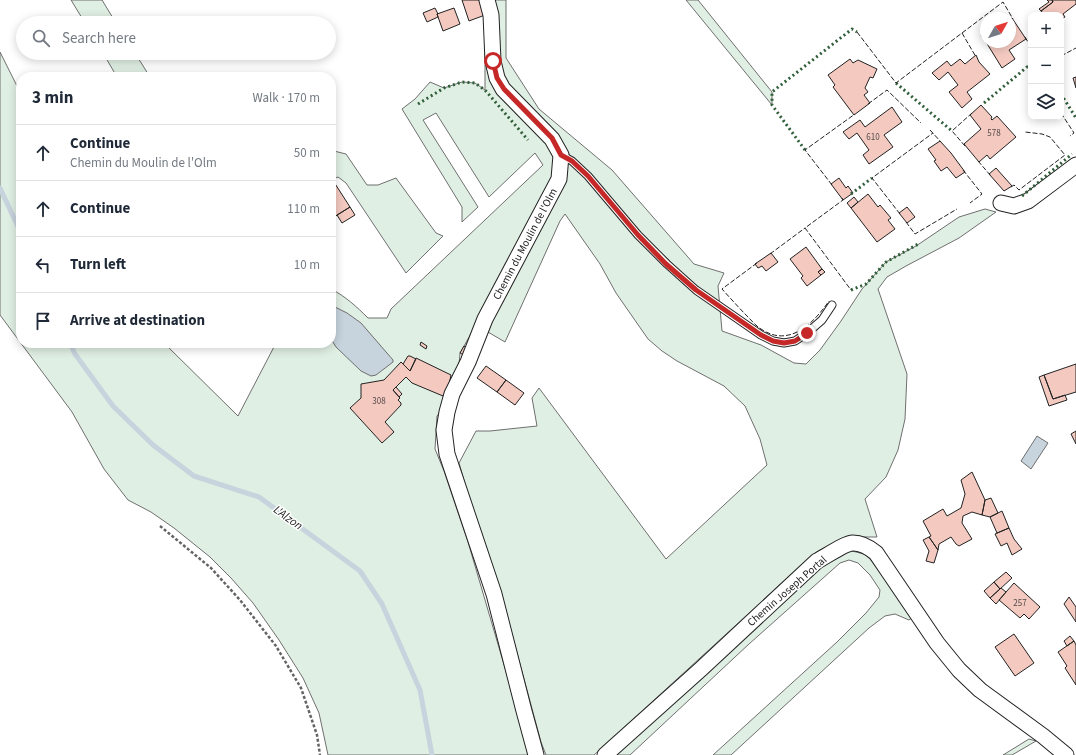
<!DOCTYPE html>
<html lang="en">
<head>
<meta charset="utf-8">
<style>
	:root { --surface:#fff; --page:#f2f2f3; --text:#1f2937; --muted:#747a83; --line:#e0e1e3 }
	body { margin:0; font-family:"Source Sans 3",sans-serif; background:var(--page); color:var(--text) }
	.controls { position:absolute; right:12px; top:12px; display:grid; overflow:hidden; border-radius:8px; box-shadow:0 2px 10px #0003 }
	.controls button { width:36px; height:36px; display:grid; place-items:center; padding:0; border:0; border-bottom:1px solid var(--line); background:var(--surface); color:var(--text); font:20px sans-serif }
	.compass { position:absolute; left:980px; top:12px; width:36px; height:36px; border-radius:50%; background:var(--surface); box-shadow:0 2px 10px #0003; rotate:51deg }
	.stop { position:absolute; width:12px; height:12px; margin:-9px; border:3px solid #c62828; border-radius:50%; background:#fff }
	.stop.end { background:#c62828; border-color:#fff; box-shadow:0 1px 4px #0008 }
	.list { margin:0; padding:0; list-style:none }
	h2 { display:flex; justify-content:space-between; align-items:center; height:52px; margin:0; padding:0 16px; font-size:17px }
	h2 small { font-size:13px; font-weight:400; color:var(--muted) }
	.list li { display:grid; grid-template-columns:26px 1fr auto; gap:12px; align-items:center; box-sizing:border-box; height:56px; padding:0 16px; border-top:1px solid var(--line) }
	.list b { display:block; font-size:15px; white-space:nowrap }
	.list p { margin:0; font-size:13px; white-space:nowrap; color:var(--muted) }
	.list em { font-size:13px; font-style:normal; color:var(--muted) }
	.icon { flex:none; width:22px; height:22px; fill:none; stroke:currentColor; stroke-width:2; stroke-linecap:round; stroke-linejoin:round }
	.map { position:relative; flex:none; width:1076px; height:755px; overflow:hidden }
	.search { position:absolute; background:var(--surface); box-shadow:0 2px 10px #0003; left:16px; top:16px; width:320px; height:44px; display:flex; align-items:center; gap:10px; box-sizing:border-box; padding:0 14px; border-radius:22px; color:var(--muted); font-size:15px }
	.panel { position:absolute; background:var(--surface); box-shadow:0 2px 10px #0003; left:16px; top:72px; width:320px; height:276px; border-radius:16px }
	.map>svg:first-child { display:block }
</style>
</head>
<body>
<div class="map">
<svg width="1076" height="755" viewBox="0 0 1076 755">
	<rect width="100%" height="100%" fill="#fff"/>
	<!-- green -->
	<path fill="#e0efe3" stroke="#6f6f6f" d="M71,0h31l14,23h-31z
		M479,0h27v58l33,51 73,61 82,94 30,9 -6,13 4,45 39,14 33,18 12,1 14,-14 21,-29 21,-32 24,-27 30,-16 43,-29 26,-8 11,3 -37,26 -53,28 -19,11 -9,12 29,85 -2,45 -7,31 -12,27 -21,22 12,38h-27l-21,8 -35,27 -200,183h-48l-5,-13 -41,-152 -33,-99 -8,-28 17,-32h14l47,-5 -5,-28 7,-10 127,171 101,-94 -7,-26 -15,-33 -21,-20 -47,-25 -15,-10 -14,-12 -32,-46 -16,-29 -35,-50 -5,7 -55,121 -29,-17 -16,28 -1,12 -18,46 -4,5 -2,33 9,22 24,71 54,184 6,29h-200l-9,-42 -16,-35 -24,-38 -26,-37 -22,-25 -21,-21 -36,-29 -23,-16 -23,-12 -24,-31 -32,-57 -72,-97v-263l21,42v249h143l74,73 38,-73h55v-54c14,7 26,18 37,29h19l4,-9 152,-144 -8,-12 -46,44 -53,-84 -13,7 55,87 -16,15v-15l-60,-98 13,-10 15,-17 14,6 18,-6 13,1 10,7v-75z
		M686,0h12l74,92v13z
		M103,53h32l15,24h-33z
		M334,151l12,3 21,31h11l18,-7 40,55 7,3 -37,37 -60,-90 -8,-6 -7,3v-27z
		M852,551l12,3 6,5 43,58 -4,3 -14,-6 -10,2 -16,12 -138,127h-18l124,-113 29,-29 13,-16 1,-7 -10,-15 -12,-12 -9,-3 -9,3 -91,81 -119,111h-18l212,-192 19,-11z
		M1029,739l7,2 -24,14h-9z"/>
	<!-- water -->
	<path fill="#c7d3dd" stroke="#6f6f6f" d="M331,305l16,8 14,10 32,37v2l-17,13 -5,1 -10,-5 -25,-24 -5,-8z
		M1037,436l11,7 -17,26 -10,-8z"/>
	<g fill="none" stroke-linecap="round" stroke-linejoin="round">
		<!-- stream -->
		<path stroke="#c7d3dd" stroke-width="5" d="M0,188l21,45
			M70,343l5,11 38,52 40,39 41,31 65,21 101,74 22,33 38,86 12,65"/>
	</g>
	<!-- building -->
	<path fill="#f3c9c0" stroke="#222" d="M462,0h17l6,15 -16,6z
		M1047,0h5l1,2 -12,9 -2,-2 10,-7z
		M1052,0h24v4l-13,10 2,3 -4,2v-4h-17l-3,-4 12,-9z
		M435,8l3,6h-1l1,3 -11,5 -4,-9z
		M454,8l6,16 -17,7 -6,-17z
		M1012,18l14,21 -17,11 6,9 -13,9 -16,-26h24v-12l1,-1 -1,-2v-8z
		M986,32v10l-5,-7z
		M976,55l3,7 11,12 -23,18 5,7 -10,9 -13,-16 9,-7 -10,-13 -9,8 -7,-7 15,-12 4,5 9,-7 5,5z
		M850,59l3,4 5,-3 19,9 -4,9 -3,-1 -5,11 3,4 -4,3 6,8 -16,12 -21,-28 2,-2 -7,-10z
		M1076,77v11l-3,-10z
		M981,105l11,12 -1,2 1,1 5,-4 19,21 -26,22 -3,-4 -8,7 -15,-18 17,-15 -11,-14z
		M892,107l10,15 -18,13 9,12 -24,17 -6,-9 6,-5 -12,-17 -8,6 -6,-7 17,-12 5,7z
		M940,141l11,12 14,19 -9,6 -9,-11 -6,4 -7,-10 2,-1 -8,-11z
		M996,168l16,18 -8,5 -15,-17z
		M839,178l7,10 2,-2 5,7 -10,7 -12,-16z
		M332,179l18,28 -19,12v-39z
		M868,194l10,13 2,-2 11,13 -3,2 7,9 -18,13 -26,-34z
		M854,197l4,5 -7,6 -4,-5z
		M350,207l5,8 -13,8 -5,-8z
		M907,207l8,10 -8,6 -8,-10z
		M806,247l16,22 -4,3 3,3 -14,11 -6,-8 2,-2 -13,-17z
		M771,253l7,9 -12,9 -4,-5 -4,2 -3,-4z
		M822,269l3,3 -4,3 -3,-3z
		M421,342l6,4 -1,3 -6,-4z
		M464,346l5,3 -4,7 -5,-3z
		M408,356h2l6,3 -6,12 -7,-7z
		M416,358l35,17 -2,10 -6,11 -31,-13 -6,-6 -13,13 7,8 -2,2 3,3v2l-16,17 9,10 -12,11 -32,-35 11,-10v-14l23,-4 17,-18 9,9z
		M1076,364v28l-23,7 -9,-24z
		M486,366l20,14 -9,12 -20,-14z
		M1044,375l9,24 12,-4 2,5 -18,6 -10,-29z
		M506,380l18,13 -9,12 -18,-13z
		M396,387l6,7 -3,3 -6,-7z
		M1076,431v13l-5,-10z
		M972,472l13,28 -3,15 -10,-3 -9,4 -1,7 10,16 -13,7 -3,-2 -5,-7 -12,7 -1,6 -9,-13 2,-1 -8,-15 20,-12 4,7 14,-8 4,-14 -4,-14z
		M991,498l7,15 -8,4 -8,-2 3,-15z
		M1002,511l7,17 -12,5 -7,-16z
		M1009,528l5,11 8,10 -10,6 -5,-12 -6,3 -6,-12z
		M929,537l9,13 -4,13 -8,-2 3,-10 -6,-11z
		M1006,572l6,6 -12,11 -6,-7z
		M994,582l6,7 -10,9 -6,-7z
		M1014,583l26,24 -11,12 -5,-5 -4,4 -21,-18z
		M1001,588l5,4 -10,12 -6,-6z
		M1069,597l7,10v15l-12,-18z
		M1014,634l20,29 -19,13 -20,-29z
		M1070,636l4,5 -7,5 -3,-5z
		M1074,641l2,4v40l-11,-17 2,-2 -9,-14z"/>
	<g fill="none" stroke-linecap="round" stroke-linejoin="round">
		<defs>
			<path id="service" d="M561,155l11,6 16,15 50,59 29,29 29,26 65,45 12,6 11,2 11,-2 12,-8 15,-13 10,-15"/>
			<path id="minor" d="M487,0l4,15 2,46 4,17 6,11 49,50 9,16 -2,24 -74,140 -17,43 -16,32 -5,18 -3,18 3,24 47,140 30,117 12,44
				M1001,203l13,3 14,-5 48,-36
				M605,755l96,-86 116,-108c8,-4 28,-18 36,-18 9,0 17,5 23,10l61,90 22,27 21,20 63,46 23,19"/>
		</defs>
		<!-- service casing -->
		<use href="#service" stroke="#222" stroke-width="9"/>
		<!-- minor casing -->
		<use href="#minor" stroke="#222" stroke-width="17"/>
		<!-- path -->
		<path stroke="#646464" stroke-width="2.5" stroke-dasharray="3 2" stroke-linecap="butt" d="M160,526l51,42 29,32 36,46 25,42 16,47 3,20"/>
		<!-- service -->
		<use href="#service" stroke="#fff" stroke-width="7"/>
		<!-- minor -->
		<use href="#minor" stroke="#fff" stroke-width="15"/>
		<!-- hedge -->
		<path stroke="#2f5e38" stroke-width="3" stroke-dasharray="2 3" stroke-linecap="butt" d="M896,83l56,48
			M1061,94l15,24
			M984,103l43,-36 4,1
			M418,104l26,-16 18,-6 13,1 10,7 43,50
			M805,150l-33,-45v-13l80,-63 5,3
			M851,194l21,-16
			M1022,196l50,-42
			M851,290l15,-6 20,-22 34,-19"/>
		<!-- fence -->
		<path stroke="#222" stroke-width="1" stroke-dasharray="5 2" stroke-linecap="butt" d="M857,32l39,51 66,-50 14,24
			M962,33l41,-31 10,17
			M1025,37l6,10
			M1061,56l15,-8
			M868,104l19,-14 34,33
			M1061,113l13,20 -4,3
			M930,130l11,12
			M965,146l-13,-15 20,-18
			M978,161l13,15
			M963,170l19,24 -12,9
			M832,185l-27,-35 50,-36
			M1011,187l3,-2 5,5 46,-35 -15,-18 -8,-3 -17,-2
			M842,198l1,2 -38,28 46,62
			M900,214l-28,-36 61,-45
			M906,222l9,12 42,-25
			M770,254l35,-26
			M757,263l-35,26c9,10 18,20 27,29 4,4 7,8 12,11 28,19 52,-5 68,-28"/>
	</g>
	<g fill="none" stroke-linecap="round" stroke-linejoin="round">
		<!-- route -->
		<path stroke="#c62828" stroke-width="5" d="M493,61l4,17 7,11 48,49 9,17 11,6 16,15 50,59 28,29 30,26 65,45 12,6 11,2 11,-2 12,-8"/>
	</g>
	<g text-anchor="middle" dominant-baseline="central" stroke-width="3" stroke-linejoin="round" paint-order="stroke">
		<!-- number labels -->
		<g font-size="9" fill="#564c4a">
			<text x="994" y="133">578</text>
			<text x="873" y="137">610</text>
			<text x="379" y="401">308</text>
			<text x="1020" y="603">257</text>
		</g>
		<!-- street labels -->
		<g font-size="11" fill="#222" stroke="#fff">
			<text transform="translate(525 244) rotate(-62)">Chemin du Moulin de l'Olm</text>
			<text transform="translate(787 591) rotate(-41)">Chemin Joseph Portal</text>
		</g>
		<!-- water labels -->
		<g font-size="12" font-style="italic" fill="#222" stroke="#fff">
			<text transform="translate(288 518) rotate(36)">L'Alzon</text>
		</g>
	</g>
</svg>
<div class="controls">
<button>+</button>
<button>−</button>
<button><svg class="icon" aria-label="layers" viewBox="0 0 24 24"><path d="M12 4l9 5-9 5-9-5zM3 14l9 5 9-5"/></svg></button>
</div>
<svg class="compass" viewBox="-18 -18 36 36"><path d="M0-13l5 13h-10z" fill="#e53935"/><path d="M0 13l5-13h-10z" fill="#747a83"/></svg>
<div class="stop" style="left:493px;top:61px"></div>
<div class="stop end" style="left:807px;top:333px"></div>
<div class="search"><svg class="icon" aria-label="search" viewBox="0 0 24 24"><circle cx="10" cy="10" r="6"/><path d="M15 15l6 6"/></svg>Search here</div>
<section class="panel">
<h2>3 min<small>Walk · 170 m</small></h2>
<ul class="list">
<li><svg class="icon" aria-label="ahead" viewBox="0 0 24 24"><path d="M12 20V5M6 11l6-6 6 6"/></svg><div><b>Continue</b><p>Chemin du Moulin de l'Olm</p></div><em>50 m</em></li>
<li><svg class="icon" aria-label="ahead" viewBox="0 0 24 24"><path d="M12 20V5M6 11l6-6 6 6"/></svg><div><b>Continue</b></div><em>110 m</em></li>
<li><svg class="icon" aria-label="left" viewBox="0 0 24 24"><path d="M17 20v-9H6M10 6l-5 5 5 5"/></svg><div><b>Turn left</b></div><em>10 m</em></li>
<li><svg class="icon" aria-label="arrive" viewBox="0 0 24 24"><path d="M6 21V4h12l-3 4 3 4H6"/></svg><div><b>Arrive at destination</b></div></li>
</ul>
</section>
</div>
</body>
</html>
